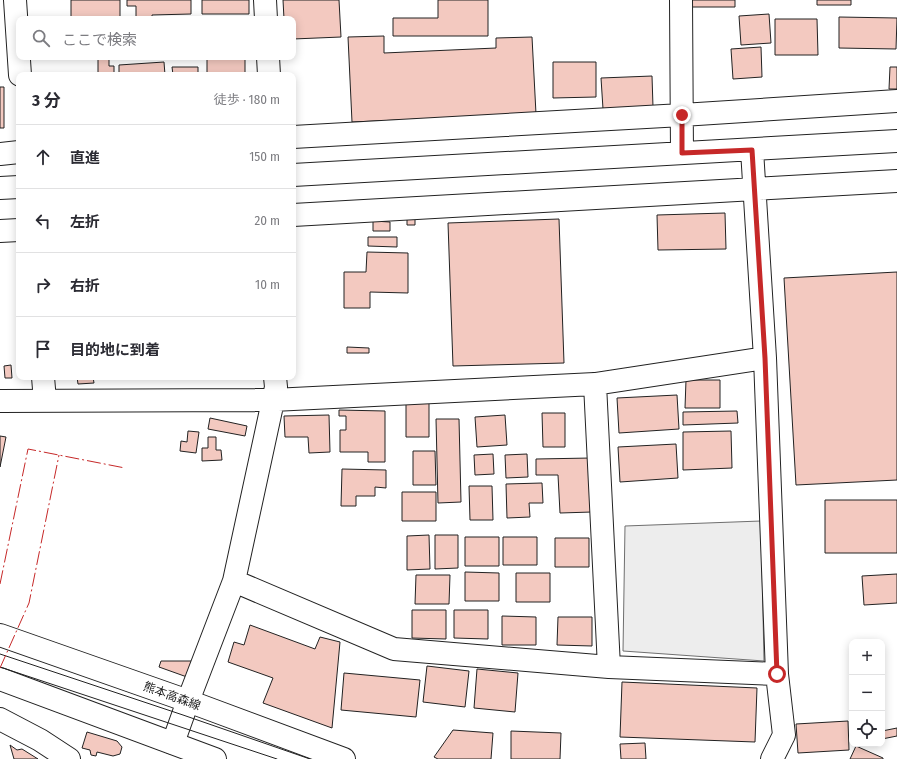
<!DOCTYPE html>
<html lang="ja">
<head>
<meta charset="utf-8">
<style>
	:root { --surface:#fff; --page:#f7f7f7; --text:#2b2b33; --muted:#7c7c81; --line:#e1e1e2 }
	body { margin:0; font-family:"Fira Sans Condensed","Noto Sans JP",sans-serif; background:var(--page); color:var(--text) }
	.controls { position:absolute; right:12px; bottom:12px; display:grid; overflow:hidden; border-radius:8px; box-shadow:0 2px 10px #0003 }
	.controls button { width:36px; height:36px; display:grid; place-items:center; padding:0; border:0; border-bottom:1px solid var(--line); background:var(--surface); color:var(--text); font:20px sans-serif }
	.stop { position:absolute; width:12px; height:12px; margin:-9px; border:3px solid #c62828; border-radius:50%; background:#fff }
	.stop.end { background:#c62828; border-color:#fff; box-shadow:0 1px 4px #0008 }
	.list { margin:0; padding:0; list-style:none }
	h2 { display:flex; justify-content:space-between; align-items:center; height:52px; margin:0; padding:0 16px; font-size:17px }
	h2 small { font-size:13px; font-weight:400; color:var(--muted) }
	.list li { display:grid; grid-template-columns:26px 1fr auto; gap:12px; align-items:center; box-sizing:border-box; height:64px; padding:0 16px; border-top:1px solid var(--line) }
	.list b { display:block; font-size:15px; white-space:nowrap }
	.list em { font-size:13px; font-style:normal; color:var(--muted) }
	.icon { flex:none; width:22px; height:22px; fill:none; stroke:currentColor; stroke-width:2; stroke-linecap:round; stroke-linejoin:round }
	.map { position:relative; flex:none; width:897px; height:759px; overflow:hidden }
	.search { position:absolute; background:var(--surface); box-shadow:0 2px 10px #0003; left:16px; top:16px; width:280px; height:44px; display:flex; align-items:center; gap:10px; box-sizing:border-box; padding:0 14px; border-radius:8px; color:var(--muted); font-size:15px }
	.panel { position:absolute; background:var(--surface); box-shadow:0 2px 10px #0003; left:16px; top:72px; width:280px; height:308px; border-radius:8px }
	.map>svg:first-child { display:block }
</style>
</head>
<body>
<div class="map">
<svg width="897" height="759" viewBox="0 0 897 759">
	<rect width="100%" height="100%" fill="#fff"/>
	<!-- parking -->
	<path fill="#ededed" stroke="#6f6f6f" d="M761,521l3,140 -141,-10 2,-125z"/>
	<!-- building -->
	<path fill="#f3c9c0" stroke="#222" d="M71,0h49v19h-13v-2h-36z
		M127,0h64v14l-39,1v4h-16v-13h-9z
		M202,0h47v14h-47z
		M283,0h56l2,37 -48,2v-20h-9z
		M438,0h50v36h-95v-18h45z
		M692,0h43v7h-43z
		M817,0h34v5h-34z
		M769,14l2,29 -30,2 -2,-29z
		M839,17l58,1 -1,31 -57,-1z
		M775,19h42l1,36h-43z
		M384,36v17l112,-5v-10l36,-1 4,77 -184,8 -4,-85z
		M761,47l1,30 -29,2 -2,-30z
		M207,57h38v18h-38z
		M98,58h11v8h5v9h-16z
		M164,62l1,13h-46v-10z
		M553,62h43v35l-43,1z
		M172,67h26v8h-25z
		M890,67h7v22h-8z
		M652,76l1,31 -50,2 -2,-31z
		M0,87h4v41h-4z
		M725,213l1,36 -68,1 -1,-35z
		M407,217h8v8h-8z
		M559,219l5,144 -111,3 -5,-143z
		M373,221l17,1v9h-17z
		M368,237h29v10l-29,-1z
		M367,252l41,1v40l-38,-1v16h-26v-36h22z
		M897,272v208l-101,5 -12,-207z
		M347,347l22,1v5h-22z
		M11,365l1,13h-7l-1,-12z
		M77,377h16l1,6 -16,1z
		M686,380h34v28h-35z
		M677,395l2,34 -60,4 -2,-35z
		M429,403v34h-23v-33z
		M339,410l46,1v51h-17v-10h-28v-22h6v-14h-7z
		M737,411l1,12 -55,2v-13z
		M542,413h23v34h-22z
		M329,415l1,37 -21,1 -1,-16h-23l-1,-21z
		M505,415l2,30 -30,2 -2,-30z
		M210,418l37,8 -2,10 -37,-7z
		M436,419h23l2,83 -23,1z
		M188,431l11,1 -3,21 -16,-2 1,-10 6,1z
		M731,431l1,37 -49,2v-38z
		M0,436l6,1 -6,30z
		M208,437h8v13h5l1,10 -20,1v-13h6z
		M676,444l2,34 -58,4 -2,-35z
		M413,451h22l1,34h-23z
		M493,454l1,20 -19,1 -1,-20z
		M527,454l1,23 -22,1 -1,-23z
		M591,458l1,54 -32,1 -2,-38h-22v-16z
		M342,469l44,1v18l-11,-1v9h-19v10h-15z
		M542,483l1,20h-14l1,14 -23,1 -1,-34z
		M469,486h23l1,34h-23z
		M402,492h34v29h-34z
		M825,500h72v53h-72z
		M429,535l1,34 -23,1v-34z
		M435,535h23v33l-23,1z
		M465,537h34v29h-34z
		M503,537h34v28h-34z
		M555,538h34v29h-34z
		M465,572l34,1v28h-34z
		M516,573h34v29h-34z
		M897,574v29l-33,2 -2,-29z
		M416,575h34l-1,29h-34z
		M412,610h34v29l-34,-1z
		M454,610h34v29l-34,-1z
		M502,616l34,1v28h-34z
		M558,617h34v29l-35,-1z
		M250,625l65,24 5,-12 20,5 -8,86 -69,-25 10,-25 -45,-16 6,-20 10,3z
		M161,661h33l-7,16 -28,-10z
		M427,666l42,5 -4,36 -42,-5z
		M477,669l41,4 -3,39 -41,-4z
		M344,673l76,7 -4,37 -75,-7z
		M622,682l135,6 -2,54 -135,-5z
		M848,721l1,29 -51,3 -2,-29z
		M897,728v8l-15,3v-8z
		M453,730l40,3 -2,26h-53l-4,-2z
		M511,731l50,2 -1,26h-49z
		M87,732l30,9 5,6 -2,7 -7,2 -16,-4 -1,4 -5,-1 -1,-5 -8,-2z
		M645,743l1,16h-25l-1,-15z
		M10,745l7,5 5,-1 16,10h-24z
		M856,746l27,12v1h-33z"/>
	<g fill="none" stroke-linecap="round" stroke-linejoin="round">
		<defs>
			<path id="minor" d="M15,0l5,75
				M265,0l1,19
				M681,0l1,153
				M268,57l1,18
				M293,137l389,-22 215,-14
				M752,150l13,208 12,316 7,61 -12,24
				M0,154l19,-2
				M293,175l604,-34
				M0,188l19,-1
				M293,215l604,-34
				M0,231l19,-1
				M43,377l2,24
				M595,384l14,283
				M0,401l273,-1 322,-16 170,-26
				M234,581l160,68 215,18 168,7
				M0,719l40,21 29,19
				M173,743l15,-42 46,-120 42,-194 -1,-10"/>
			<path id="major" d="M0,635l188,66 156,58
				M0,679l215,80"/>
		</defs>
		<!-- minor casing -->
		<use href="#minor" stroke="#222" stroke-width="24"/>
		<!-- major casing -->
		<use href="#major" stroke="#222" stroke-width="24"/>
		<!-- minor -->
		<use href="#minor" stroke="#fff" stroke-width="22"/>
		<!-- major -->
		<use href="#major" stroke="#fff" stroke-width="22"/>
		<!-- tram -->
		<path stroke="#222" stroke-width="1" d="M0,654l183,61 127,44
			M0,667l277,92"/>
		<!-- power -->
		<path stroke="#c62828" stroke-width="1" stroke-dasharray="14 3 2 3" stroke-linecap="butt" d="M0,584l28,-135 97,19
			M0,668l29,-65 30,-148"/>
	</g>
	<g fill="none" stroke-linecap="round" stroke-linejoin="round">
		<!-- route -->
		<path stroke="#c62828" stroke-width="5" d="M682,115v38l70,-3 13,208 12,316"/>
	</g>
	<g text-anchor="middle" dominant-baseline="central" stroke-width="3" stroke-linejoin="round" paint-order="stroke">
		<!-- street labels -->
		<g font-size="12" fill="#222" stroke="#fff">
			<text transform="translate(172 696) rotate(20)">熊本高森線</text>
		</g>
	</g>
</svg>
<div class="controls">
<button>+</button>
<button>−</button>
<button><svg class="icon" aria-label="locate" viewBox="0 0 24 24"><circle cx="12" cy="12" r="6"/><path d="M12 2v4M12 18v4M2 12h4M18 12h4"/></svg></button>
</div>
<div class="stop" style="left:777px;top:674px"></div>
<div class="stop end" style="left:682px;top:115px"></div>
<div class="search"><svg class="icon" aria-label="search" viewBox="0 0 24 24"><circle cx="10" cy="10" r="6"/><path d="M15 15l6 6"/></svg>ここで検索</div>
<section class="panel">
<h2>3 分<small>徒歩 · 180 m</small></h2>
<ul class="list">
<li><svg class="icon" aria-label="ahead" viewBox="0 0 24 24"><path d="M12 20V5M6 11l6-6 6 6"/></svg><div><b>直進</b></div><em>150 m</em></li>
<li><svg class="icon" aria-label="left" viewBox="0 0 24 24"><path d="M17 20v-9H6M10 6l-5 5 5 5"/></svg><div><b>左折</b></div><em>20 m</em></li>
<li><svg class="icon" aria-label="right" viewBox="0 0 24 24"><path d="M7 20v-9h11M14 6l5 5-5 5"/></svg><div><b>右折</b></div><em>10 m</em></li>
<li><svg class="icon" aria-label="arrive" viewBox="0 0 24 24"><path d="M6 21V4h12l-3 4 3 4H6"/></svg><div><b>目的地に到着</b></div></li>
</ul>
</section>
</div>
</body>
</html>
